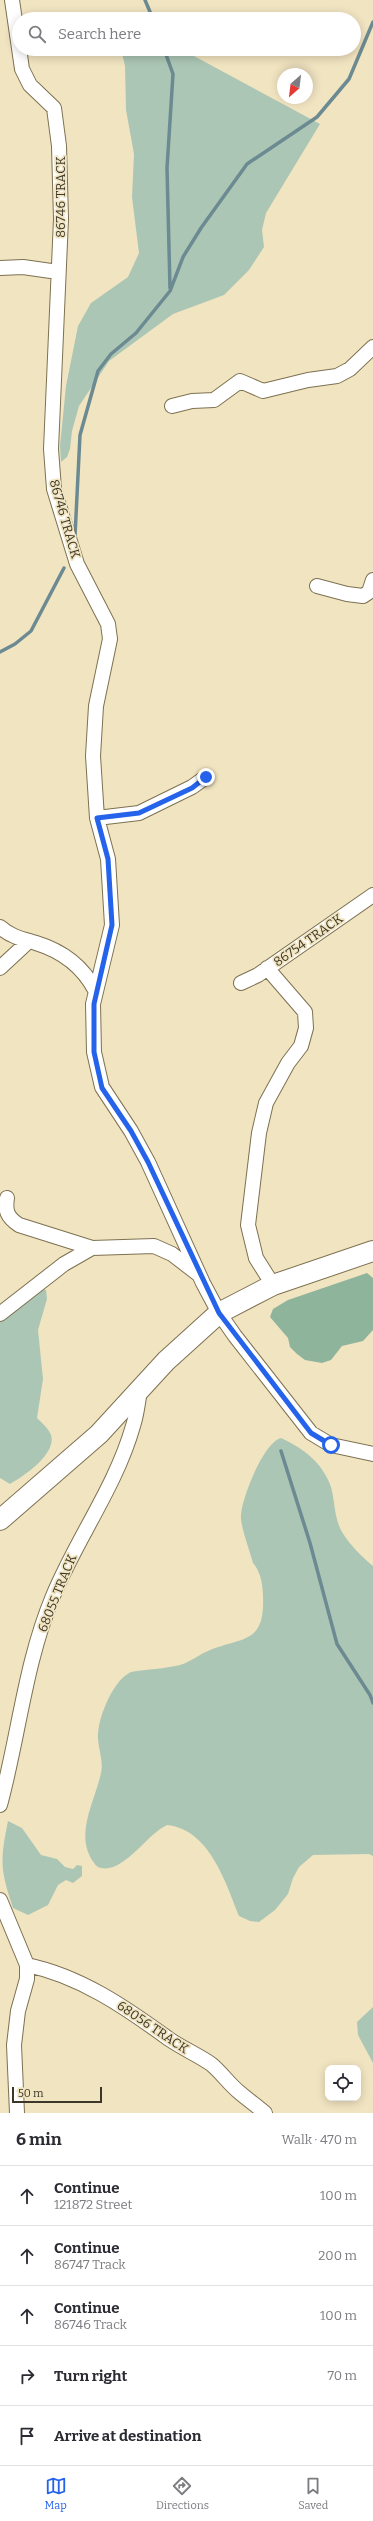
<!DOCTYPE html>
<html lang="en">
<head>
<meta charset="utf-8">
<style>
	:root { --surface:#fff; --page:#f7f7f7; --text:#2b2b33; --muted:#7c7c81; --line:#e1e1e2; --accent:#2563eb }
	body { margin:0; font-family:Bitter,serif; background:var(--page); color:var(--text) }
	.controls { position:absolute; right:12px; bottom:12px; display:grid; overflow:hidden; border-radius:8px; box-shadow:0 2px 10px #0003 }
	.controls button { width:36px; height:36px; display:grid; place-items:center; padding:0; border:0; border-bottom:1px solid var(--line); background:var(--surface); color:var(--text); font:20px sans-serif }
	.compass { position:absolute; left:277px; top:68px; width:36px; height:36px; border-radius:50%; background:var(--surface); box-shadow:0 2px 10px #0003; rotate:208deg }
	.scale { position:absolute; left:12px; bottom:10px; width:90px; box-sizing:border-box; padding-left:4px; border:2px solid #3c3729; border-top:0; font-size:11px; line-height:14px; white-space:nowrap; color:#3c3729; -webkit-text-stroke:3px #f1e4c1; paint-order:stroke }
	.stop { position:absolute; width:12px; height:12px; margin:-9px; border:3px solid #2563eb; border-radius:50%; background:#fff }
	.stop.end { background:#2563eb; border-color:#fff; box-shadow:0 1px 4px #0008 }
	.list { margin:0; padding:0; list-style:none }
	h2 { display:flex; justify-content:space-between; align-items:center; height:52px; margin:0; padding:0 16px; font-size:17px }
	h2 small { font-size:13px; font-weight:400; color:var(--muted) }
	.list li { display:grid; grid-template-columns:26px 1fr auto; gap:12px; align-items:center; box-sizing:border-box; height:60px; padding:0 16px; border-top:1px solid var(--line) }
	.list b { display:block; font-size:15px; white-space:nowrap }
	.list p { margin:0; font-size:13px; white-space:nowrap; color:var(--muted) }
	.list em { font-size:13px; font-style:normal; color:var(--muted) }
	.icon { flex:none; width:22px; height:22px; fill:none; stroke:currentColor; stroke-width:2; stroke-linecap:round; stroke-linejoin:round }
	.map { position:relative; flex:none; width:373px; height:2113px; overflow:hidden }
	.search { position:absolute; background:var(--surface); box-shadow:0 2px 10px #0003; left:12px; right:12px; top:12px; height:44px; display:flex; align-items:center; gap:10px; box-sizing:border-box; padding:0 14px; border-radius:22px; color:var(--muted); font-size:15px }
	.sheet { height:352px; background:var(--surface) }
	nav { display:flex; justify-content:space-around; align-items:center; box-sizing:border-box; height:56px; border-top:1px solid var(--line); background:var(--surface); font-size:11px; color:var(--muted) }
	nav a { display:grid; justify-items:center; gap:2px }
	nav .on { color:var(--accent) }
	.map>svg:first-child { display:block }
</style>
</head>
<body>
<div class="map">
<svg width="373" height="2113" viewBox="0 0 373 2113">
	<rect width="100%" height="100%" fill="#f1e4c1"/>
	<!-- green -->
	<path fill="#acc6b5" d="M121,49h60l139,75 -54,89 -4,17 2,17 -15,23 -25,25 -51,19 -64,47 -30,45 -7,25 -2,18 -3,8 -6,5 -1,-16 6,-60 12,-60 13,-23 37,-26 11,-24 -7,-56 2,-43 -8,-44 -1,-44z
		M42,1289l4,1 1,9 -9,31 5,49 -6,39c4,4 12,11 14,17 6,19 -28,42 -41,49l-10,-6v-157z
		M281,1438c22,10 42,25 50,49 4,14 3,31 11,45 8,13 19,24 31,34v290l-4,-2 -56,1 -14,12 -6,11 -5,16 -13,16 -16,12 -9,-1 -11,-5c-13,-33 -30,-87 -72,-91 -20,9 -43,48 -66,43 -5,-1 -6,-4 -9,-8 -17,-27 3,-59 9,-87 3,-13 -4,-27 -3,-39 1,-19 16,-55 33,-62 16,-3 33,-3 49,-7 10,-3 20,-11 30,-15 32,-13 55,-6 53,-53 0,-11 -2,-25 -10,-34 -3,-12 -13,-37 -12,-48 1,-18 23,-73 40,-77z
		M8,1821l14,7 19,27 16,4 8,8 8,2 4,-4 5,1v10l-9,7 -7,-3 -8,5 -10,20 -20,10 -15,-7c-13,-39 -13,-47 -5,-87z
		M373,2007v56l-15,-28 -1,-13z"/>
	<!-- forest -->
	<path fill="#8fb49c" d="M367,1273l6,5v52l-10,11 -21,5 -11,14 -9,3 -17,-3 -8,-6 -7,-7 -2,-9 -18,-21 3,-8 15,-9z"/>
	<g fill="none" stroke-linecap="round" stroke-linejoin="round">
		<!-- stream -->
		<path stroke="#6c8a91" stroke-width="3.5" d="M145,0l8,19
			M164,49l9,25 -6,94 3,120
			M75,536l5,-101 18,-64 13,-17 25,-21 34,-42 13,-34 18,-29 46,-64 70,-47 32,-38 24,-57
			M0,652l15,-8 16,-13 33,-63
			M281,1451l29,92 27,101 33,51 3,8"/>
		<defs>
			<path id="street" d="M12,0l10,69 8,16 24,23 5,38 2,73 -10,230 3,40 23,75 31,60 2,15 -14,67 -3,50 4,62 11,41 4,66 -19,79 1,48 8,35 29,44 17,31 55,121 16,30 16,23 76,97 20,12 42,9
				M0,268l23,-1 35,5
				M172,406l20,-5 22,-1 26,-19 23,10 45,-11 29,-4 13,-7 23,-22
				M317,586l30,8 16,2 6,-4 4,-12
				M97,818l42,-5 53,-26 14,-10
				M0,927c11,10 23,12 36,16 26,8 47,24 59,47
				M0,968l29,-27
				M267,968l38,44 1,16 -5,18 -13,17 -22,40 -7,30 -11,92 8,33 17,27
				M241,983l17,-8 115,-80
				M7,1198c-2,13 0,19 12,27l73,23
				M0,1314l64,-50 28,-16 62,-2 18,8 26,20
				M0,1805c19,-70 25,-142 53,-209 24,-58 63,-110 80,-170 4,-12 5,-24 7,-36
				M0,1900l27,65v14l-9,32 -4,34 3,68
				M27,1965c53,11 98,42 142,74 13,9 29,16 42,25 10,8 18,20 28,28 8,7 18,14 26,21"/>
			<path id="secondary" d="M0,1520l99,-86 67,-73 53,-48 54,-28 100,-34"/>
		</defs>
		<!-- street casing -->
		<use href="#street" stroke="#7d7151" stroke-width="16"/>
		<!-- secondary casing -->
		<use href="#secondary" stroke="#7d7151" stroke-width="22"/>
		<!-- street -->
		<use href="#street" stroke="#fff" stroke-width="14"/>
		<!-- secondary -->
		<use href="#secondary" stroke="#fff" stroke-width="20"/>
	</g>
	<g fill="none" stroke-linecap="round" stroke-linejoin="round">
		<!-- route -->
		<path stroke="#2563eb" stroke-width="5" d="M206,777l-14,11 -53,25 -42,5 11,41 4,66 -18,79v48l8,36 29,43 17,31 71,151 92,120 20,12"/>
	</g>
	<g text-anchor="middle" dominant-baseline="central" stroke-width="3.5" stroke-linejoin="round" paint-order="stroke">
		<!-- street labels -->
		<g font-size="13" fill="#3c3729" stroke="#f1e4c1">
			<text transform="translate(60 197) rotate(-90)">86746 TRACK</text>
			<text transform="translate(65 519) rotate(74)">86746 TRACK</text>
			<text transform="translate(308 940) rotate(-35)">86754 TRACK</text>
			<text transform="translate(57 1593) rotate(-68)">68055 TRACK</text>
			<text transform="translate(153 2027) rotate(34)">68056 TRACK</text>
		</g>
	</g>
</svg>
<div class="controls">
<button><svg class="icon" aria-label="locate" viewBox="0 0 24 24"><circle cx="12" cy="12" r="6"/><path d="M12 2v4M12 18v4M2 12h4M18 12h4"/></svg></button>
</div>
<svg class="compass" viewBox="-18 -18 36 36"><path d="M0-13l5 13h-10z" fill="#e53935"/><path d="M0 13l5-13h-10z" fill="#7c7c81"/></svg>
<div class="scale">50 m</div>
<div class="stop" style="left:331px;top:1445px"></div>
<div class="stop end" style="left:206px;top:777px"></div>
<div class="search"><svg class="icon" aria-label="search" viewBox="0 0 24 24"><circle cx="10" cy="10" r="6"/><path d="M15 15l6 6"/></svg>Search here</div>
</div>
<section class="sheet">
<h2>6 min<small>Walk · 470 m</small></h2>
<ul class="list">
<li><svg class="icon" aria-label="ahead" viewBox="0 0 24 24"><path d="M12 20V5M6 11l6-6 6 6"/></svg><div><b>Continue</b><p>121872 Street</p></div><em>100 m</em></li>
<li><svg class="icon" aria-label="ahead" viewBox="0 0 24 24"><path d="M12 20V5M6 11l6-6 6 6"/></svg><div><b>Continue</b><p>86747 Track</p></div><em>200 m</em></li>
<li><svg class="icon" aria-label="ahead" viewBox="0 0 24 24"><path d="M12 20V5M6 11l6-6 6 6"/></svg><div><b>Continue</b><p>86746 Track</p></div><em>100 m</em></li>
<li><svg class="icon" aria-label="right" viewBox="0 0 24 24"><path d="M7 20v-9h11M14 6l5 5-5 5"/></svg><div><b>Turn right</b></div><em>70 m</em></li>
<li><svg class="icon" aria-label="arrive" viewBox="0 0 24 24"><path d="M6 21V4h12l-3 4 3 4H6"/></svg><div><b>Arrive at destination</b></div></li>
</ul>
</section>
<nav>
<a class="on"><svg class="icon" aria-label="map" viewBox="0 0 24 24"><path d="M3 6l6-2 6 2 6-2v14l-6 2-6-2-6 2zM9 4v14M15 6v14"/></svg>Map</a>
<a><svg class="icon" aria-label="directions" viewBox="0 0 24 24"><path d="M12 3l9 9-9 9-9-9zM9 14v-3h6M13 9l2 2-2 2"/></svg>Directions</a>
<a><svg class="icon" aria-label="saved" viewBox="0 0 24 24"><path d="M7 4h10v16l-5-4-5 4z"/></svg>Saved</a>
</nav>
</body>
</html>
